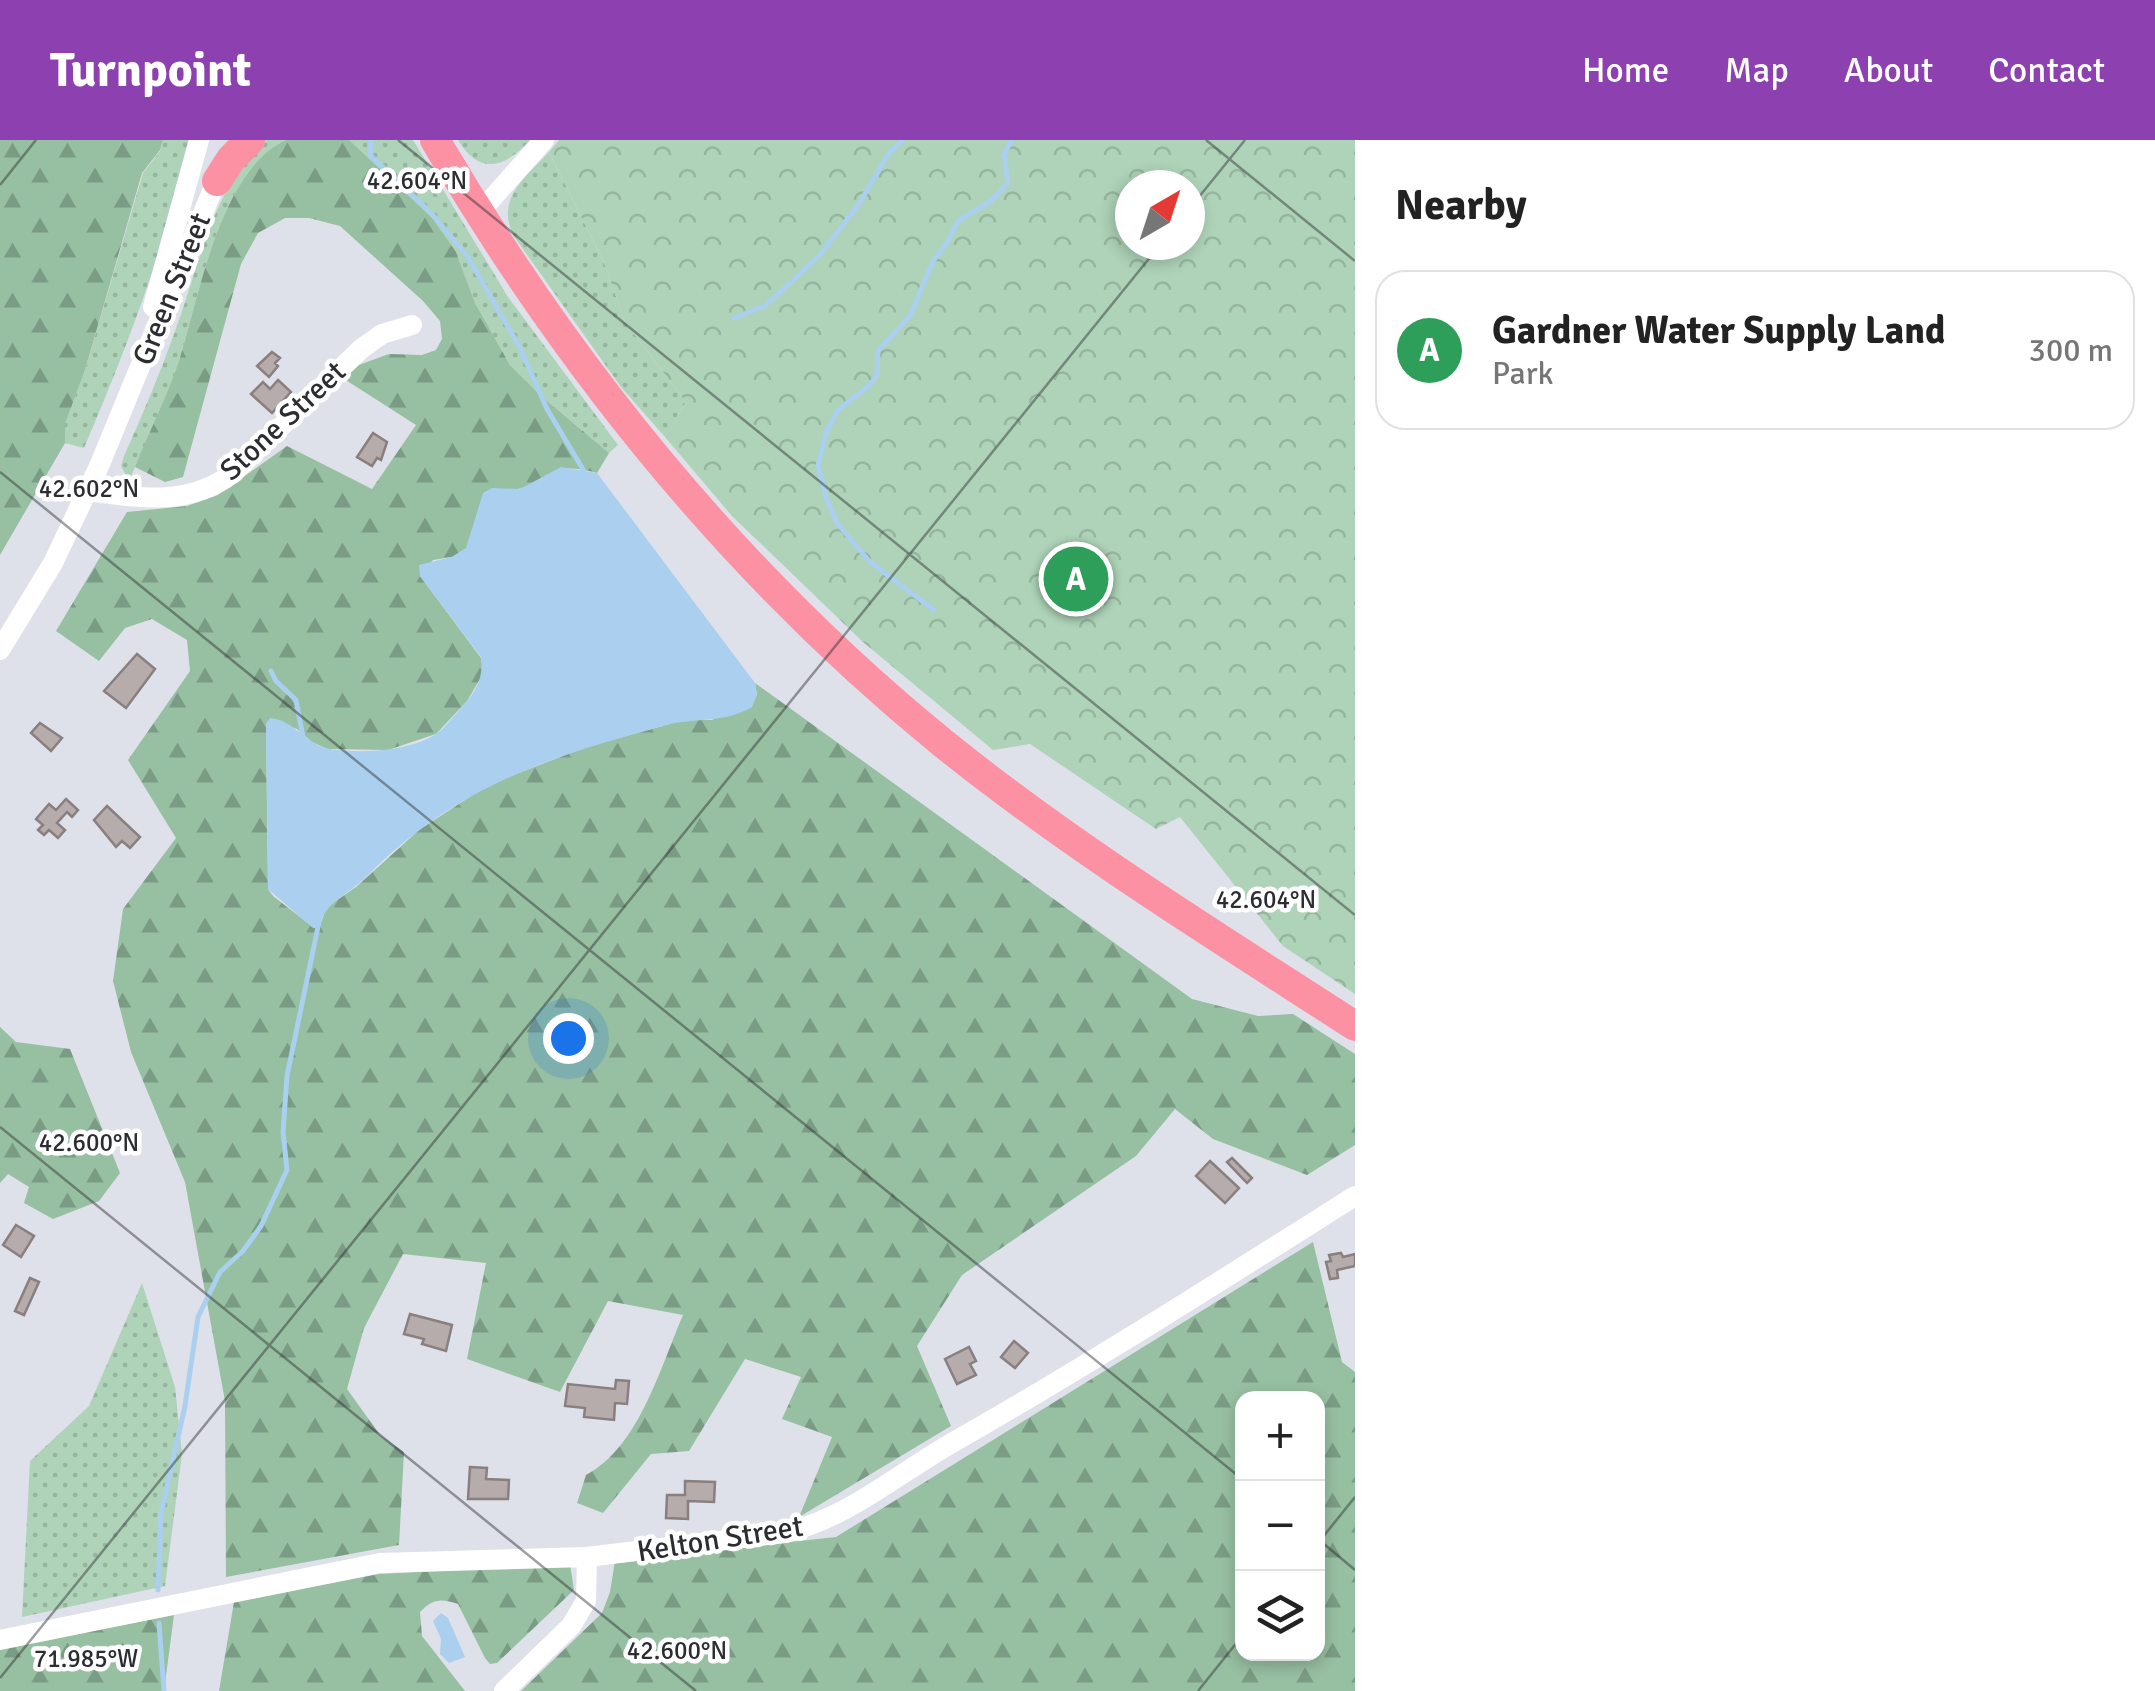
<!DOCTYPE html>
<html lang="en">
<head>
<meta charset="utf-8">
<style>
	:root { --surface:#fff; --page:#f2f2f2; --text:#222; --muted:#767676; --line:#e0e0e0; --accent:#8d40b0 }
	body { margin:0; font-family:Signika,sans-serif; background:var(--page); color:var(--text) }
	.controls { position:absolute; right:30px; bottom:30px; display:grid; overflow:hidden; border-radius:20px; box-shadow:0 5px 15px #0003 }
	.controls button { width:90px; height:90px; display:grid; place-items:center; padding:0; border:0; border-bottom:2px solid var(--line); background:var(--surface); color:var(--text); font:50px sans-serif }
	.compass { position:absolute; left:1115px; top:30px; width:90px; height:90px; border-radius:50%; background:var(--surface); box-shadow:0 5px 15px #0003; rotate:39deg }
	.you { position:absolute; left:568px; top:898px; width:35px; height:35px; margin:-25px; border:8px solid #fff; border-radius:50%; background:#1a73e8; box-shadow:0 0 0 15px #1a73e833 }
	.badge { display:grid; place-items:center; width:65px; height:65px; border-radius:50%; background:var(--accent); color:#fff; font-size:32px; font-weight:700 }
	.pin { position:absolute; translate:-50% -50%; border:5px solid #fff; box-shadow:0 2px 10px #0006 }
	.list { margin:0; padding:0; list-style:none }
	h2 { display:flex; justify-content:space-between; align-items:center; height:130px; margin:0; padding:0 40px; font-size:42px }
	h2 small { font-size:32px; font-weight:400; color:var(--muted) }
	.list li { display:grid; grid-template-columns:65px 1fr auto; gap:30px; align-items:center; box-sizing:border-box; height:160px; margin:0 20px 20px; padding:0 20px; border:2px solid var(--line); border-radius:30px }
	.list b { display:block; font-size:38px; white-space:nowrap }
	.list p { margin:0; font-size:32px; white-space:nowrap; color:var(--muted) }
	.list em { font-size:32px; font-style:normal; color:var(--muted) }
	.icon { flex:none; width:55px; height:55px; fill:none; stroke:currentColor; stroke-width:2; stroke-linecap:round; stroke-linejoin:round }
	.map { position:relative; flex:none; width:1355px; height:1551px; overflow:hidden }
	header { display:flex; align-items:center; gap:60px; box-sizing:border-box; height:140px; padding:0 50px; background:var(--accent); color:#fff }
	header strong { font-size:48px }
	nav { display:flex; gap:55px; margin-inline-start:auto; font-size:35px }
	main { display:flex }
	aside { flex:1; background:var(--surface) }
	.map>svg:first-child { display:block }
</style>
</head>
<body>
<header>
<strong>Turnpoint</strong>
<nav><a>Home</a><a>Map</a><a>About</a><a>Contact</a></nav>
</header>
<main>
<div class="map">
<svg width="1355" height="1551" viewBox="0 0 1355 1551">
	<defs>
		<pattern id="grass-dots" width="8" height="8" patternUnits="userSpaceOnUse" patternTransform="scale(2.5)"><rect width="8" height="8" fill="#aed3b8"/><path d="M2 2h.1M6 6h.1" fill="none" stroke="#96b59e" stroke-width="1.8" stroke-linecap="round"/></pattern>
		<pattern id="forest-firs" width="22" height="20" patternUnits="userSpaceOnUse" patternTransform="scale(2.5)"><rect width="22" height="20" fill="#97bfa1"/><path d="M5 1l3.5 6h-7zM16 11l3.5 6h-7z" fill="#7b9c84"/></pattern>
		<pattern id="park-crowns" width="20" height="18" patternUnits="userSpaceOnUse" patternTransform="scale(2.5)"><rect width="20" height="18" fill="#aed3b8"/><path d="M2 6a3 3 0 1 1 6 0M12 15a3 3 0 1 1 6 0" fill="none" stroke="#96b59e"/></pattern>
	</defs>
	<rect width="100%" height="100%" fill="#dee1e9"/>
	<!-- grass -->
	<path fill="url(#grass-dots)" d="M163,0h28c-26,106 -64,208 -107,308l-19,-5v-19l20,-54 58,-197 17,-22z
		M265,0h21c-66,30 -87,157 -107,221 -13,41 -33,80 -50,120l-8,-15 3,-10c18,-40 35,-80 50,-122 25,-66 37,-144 91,-194z
		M349,0h64l95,157 110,148 -9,8 -69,-58 -30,-30 -35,-62 -19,-51z
		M458,0h72c-25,28 -50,36 -72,0z
		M549,12l55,110 21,60 61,80 -21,35 -44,-50 -108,-152c-17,-37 12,-57 36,-83z
		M142,1143l33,104 7,67 -17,132 -143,31 8,-156 59,-55z"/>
	<!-- forest -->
	<path fill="url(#forest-firs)" fill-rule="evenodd" d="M0,0h163l-3,10 -18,23 -57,197 -20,54v19l-65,112z
		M286,0h63l83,78 24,34 19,51 35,62 30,30 69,58 -12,20c-48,-12 -36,3 -75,15 -13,4 -25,-2 -38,5l-17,55 -15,9 -19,3 -13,16 61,82 2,16 -16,27 -31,33 -48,16 -60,-1 -16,-7 -15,-13 -27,-10 -4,5 2,165 5,7 41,32 6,-3 7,-18 29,-20 63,-57 69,-45 98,-38 98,-27h28l45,-25 -2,-12 437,316 66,17 35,-2 62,40v91l-48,30 -94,-36 -38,-30 -39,47 -174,119 -45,71 34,80 -152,91 33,-80 -50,-18 19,-42 -56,-18 -56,92 -38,3 -48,59 -26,-10 9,-28c53,-28 74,-107 97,-160l-75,-14 -48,91 -93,-33 19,-96 -83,-9 -39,74 -17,61 33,46 24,17 -5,93 -173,32 -1,-176 -40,-219 -54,-130 -18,-71 10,-72 53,-71 -48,-78 62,-89 -3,-31 -35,-21 -27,9 -26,33 -43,-30 71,-119 60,-6 31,-11 69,-49 85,43 44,-64 -75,-48 15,-11 33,-12 33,1 14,-5 6,-11 -2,-18 -17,-20 -83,-75 -31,-8h-24l-27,15 -17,31 -58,213 -18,5 -30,-15c14,-35 32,-70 44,-106 20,-64 41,-191 107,-221z
		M0,887l16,15 54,7 50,124 -21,28 -46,18 -29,-16 5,-16 -21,-13 -8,9z
		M1313,1102l29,120 13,10v319h-834l81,-78 8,-21 5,-31 221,-24zM1242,1258h76v256h-76z
		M570,1424l4,26 -77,73 -7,1 -5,-6 -27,-54c-18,-6 -25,-5 -38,8l2,24 43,55h-246l15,-89 145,-28z
		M174,1475l-10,76h-164v-42z"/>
	<!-- park -->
	<path fill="url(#park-crowns)" fill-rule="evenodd" d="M559,0h796v854l-72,-48 -103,-129 -24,12 -126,-85 -37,6 -130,-108 -131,-126 -67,-79 21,-35 -61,-80 -21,-60 -55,-110zM1130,45h60v60h-60z"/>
	<!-- water -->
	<path fill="#aacfef" d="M561,327l36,6 158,210 2,12 -5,12c-28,17 -59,10 -89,19 -118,32 -209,62 -297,151 -17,17 -41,25 -46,48l-7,3 -45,-39 -2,-165 4,-6c25,2 36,27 60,31 30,5 81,2 106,-15 10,-7 19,-20 27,-28 13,-15 21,-29 18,-49l-61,-81 -1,-11 33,-8 14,-9 17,-55 9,-5 28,1z
		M441,1473l7,5 17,39 -16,6 -9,-9 1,-15 -8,-18z"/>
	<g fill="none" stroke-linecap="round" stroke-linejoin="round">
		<!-- stream -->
		<path stroke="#aacfef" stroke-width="5" d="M371,0l-1,15 61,58 37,44 52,91 27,61 37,62
			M734,178l31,-12 54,-50 40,-52 30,-51 14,-13
			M934,470l-65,-49 -32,-38 -10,-23 -9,-34 8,-33 12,-23 33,-26 6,-9 1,-24 32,-35 23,-55 16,-21 6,-14 6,-7 30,-18 17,-18 -4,-29 8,-14
			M271,531l5,10 20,19 7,37
			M158,1450l3,-77 24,-107 13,-89 22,-45 23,-21 18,-25 26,-56 -4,-38 4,-56 32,-154
			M159,1483l5,68"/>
	</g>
	<!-- building -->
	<path fill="#b5acab" stroke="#887f7e" stroke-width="2.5" d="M272,212l8,6 -5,5 3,3 -9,11 -12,-11z
		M278,240l13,12 -19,21 -21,-19 12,-12 7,7z
		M373,293l14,9 -6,18 -4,-2 -5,8 -15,-9z
		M137,514l18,15 -29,39 -22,-17z
		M40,583l22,15 -11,13 -20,-18z
		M66,659l12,11 -6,7 -5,-5 -10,11 8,7 -7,8 -9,-8 -5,5 -6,-5 5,-5 -7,-6 13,-15 7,6z
		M107,666l33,31 -10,11 -8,-7 -6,6 -22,-27z
		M1232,1018l20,20 -5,5 -20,-21z
		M1210,1021l29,27 -14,15 -29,-27z
		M16,1085l18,11 -13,21 -18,-12z
		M1341,1113l2,4 12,-3v12l-18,4 1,8 -8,1 -4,-17 5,-1 -2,-6z
		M30,1138l9,4 -15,33 -9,-4z
		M410,1174l42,11 -6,26 -24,-7 2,-5 -20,-5z
		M1014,1201l14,12 -13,15 -14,-11z
		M969,1207l7,14 -6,3 6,11 -19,9 -12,-25z
		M616,1240l13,1 -2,23 -12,-1 -1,17 -30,-3 1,-9 -20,-2 3,-22 47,5z
		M470,1327l17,1 -1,11 23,1 -1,19h-40z
		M685,1341l30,1 -1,20 -26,-1v18l-22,-1 1,-23h18z"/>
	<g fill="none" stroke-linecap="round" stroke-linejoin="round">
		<!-- minor -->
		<path stroke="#fff" stroke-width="20" d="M479,73l65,-73
			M153,167l46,-167
			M88,351c51,7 101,16 145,-18l128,-124 21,-15 30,-9
			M0,510l53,-87 47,-99 120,-292
			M0,1500l380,-77 207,-6 198,-24c64,-16 111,-58 167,-90 137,-78 270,-163 403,-247
			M504,1551l67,-65 15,-25 1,-44"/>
		<!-- highway -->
		<path stroke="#fb91a2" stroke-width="30" d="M435,0c135,230 301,435 509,604 129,104 272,192 411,282
			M217,41l14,-22 19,-19"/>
	</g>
	<!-- ticks -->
	<path fill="none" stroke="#2c2d30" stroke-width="2.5" stroke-opacity="0.45" d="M398,0l957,775M1206,0l149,121M0,45l36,-45M1190,68l55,-68M0,332l1242,1007M0,987l696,564M1318,1399l37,31M1318,1403l37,-46M0,1538l1160,-1433M1198,1551l44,-55"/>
	<g text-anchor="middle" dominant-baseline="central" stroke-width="9" stroke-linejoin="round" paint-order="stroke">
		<!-- street labels -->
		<g font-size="30" fill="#2c2d30" stroke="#fff">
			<text transform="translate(172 149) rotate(-68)">Green Street</text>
			<text transform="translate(283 281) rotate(-43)">Stone Street</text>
			<text transform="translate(720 1399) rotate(-9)">Kelton Street</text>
		</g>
	</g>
	<g font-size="25" text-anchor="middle" fill="#2c2d30" stroke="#fff" stroke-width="9" stroke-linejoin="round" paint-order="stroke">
		<text x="417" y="49">42.604°N</text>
		<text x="89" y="357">42.602°N</text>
		<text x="1266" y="768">42.604°N</text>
		<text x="89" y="1011">42.600°N</text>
		<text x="677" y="1519">42.600°N</text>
		<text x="86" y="1527">71.985°W</text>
	</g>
</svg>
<div class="controls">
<button>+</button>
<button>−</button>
<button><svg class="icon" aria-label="layers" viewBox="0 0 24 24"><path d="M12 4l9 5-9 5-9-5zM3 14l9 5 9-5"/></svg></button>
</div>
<svg class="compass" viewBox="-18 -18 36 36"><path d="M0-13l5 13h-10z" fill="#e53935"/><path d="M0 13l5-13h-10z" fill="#767676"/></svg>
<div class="you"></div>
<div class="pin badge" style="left:1076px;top:439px;background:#2e9e5b">A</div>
</div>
<aside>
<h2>Nearby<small></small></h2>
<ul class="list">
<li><span class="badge" style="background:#2e9e5b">A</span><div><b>Gardner Water Supply Land</b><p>Park</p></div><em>300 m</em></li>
</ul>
</aside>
</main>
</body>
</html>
